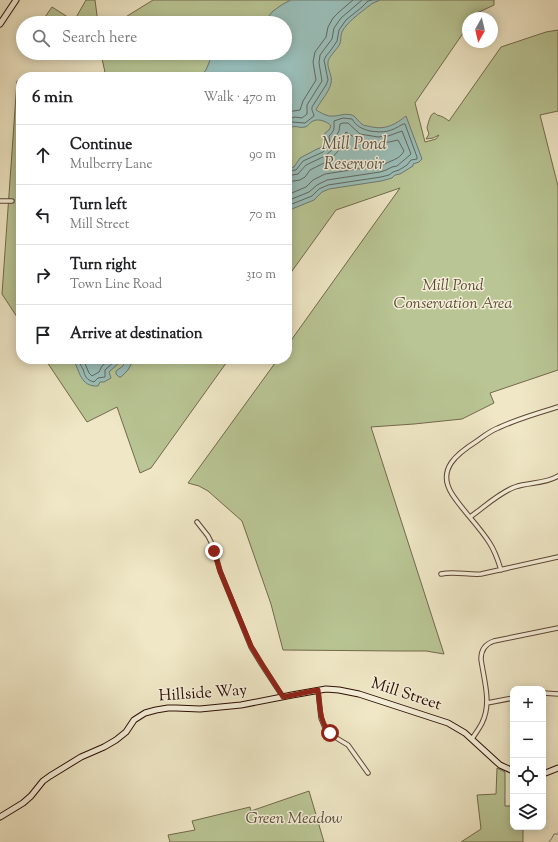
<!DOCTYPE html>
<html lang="en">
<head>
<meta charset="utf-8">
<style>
	:root { --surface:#fff; --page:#f6f6f6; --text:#202124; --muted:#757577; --line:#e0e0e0 }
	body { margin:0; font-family:"Sorts Mill Goudy",serif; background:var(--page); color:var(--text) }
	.controls { position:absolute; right:12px; bottom:12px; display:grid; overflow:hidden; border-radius:8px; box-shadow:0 2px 10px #0003 }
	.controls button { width:36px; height:36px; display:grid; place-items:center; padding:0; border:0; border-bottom:1px solid var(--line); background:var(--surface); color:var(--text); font:20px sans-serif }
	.compass { position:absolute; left:462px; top:12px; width:36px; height:36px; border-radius:50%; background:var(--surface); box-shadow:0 2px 10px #0003; rotate:188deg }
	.stop { position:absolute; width:12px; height:12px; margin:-9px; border:3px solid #8f2418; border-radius:50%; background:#fff }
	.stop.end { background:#8f2418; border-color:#fff; box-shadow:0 1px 4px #0008 }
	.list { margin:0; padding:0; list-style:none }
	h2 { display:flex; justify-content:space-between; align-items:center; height:52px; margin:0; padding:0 16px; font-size:17px }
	h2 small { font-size:13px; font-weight:400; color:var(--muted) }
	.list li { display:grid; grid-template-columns:26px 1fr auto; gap:12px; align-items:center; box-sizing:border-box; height:60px; padding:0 16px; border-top:1px solid var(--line) }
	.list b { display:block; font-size:15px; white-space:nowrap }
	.list p { margin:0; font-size:13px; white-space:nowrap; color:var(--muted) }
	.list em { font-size:13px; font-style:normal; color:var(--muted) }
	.icon { flex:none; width:22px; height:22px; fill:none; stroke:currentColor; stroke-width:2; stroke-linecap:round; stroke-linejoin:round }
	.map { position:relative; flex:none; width:558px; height:842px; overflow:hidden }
	.search { position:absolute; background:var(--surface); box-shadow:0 2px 10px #0003; left:16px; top:16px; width:276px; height:44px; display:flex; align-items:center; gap:10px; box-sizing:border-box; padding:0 14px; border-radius:22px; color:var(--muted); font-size:15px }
	.panel { position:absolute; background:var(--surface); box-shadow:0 2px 10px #0003; left:16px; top:72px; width:276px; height:292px; border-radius:16px }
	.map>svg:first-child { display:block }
</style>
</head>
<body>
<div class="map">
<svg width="558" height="842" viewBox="0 0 558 842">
	<rect width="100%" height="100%" fill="#efe7c6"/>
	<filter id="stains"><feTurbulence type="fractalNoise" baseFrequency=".005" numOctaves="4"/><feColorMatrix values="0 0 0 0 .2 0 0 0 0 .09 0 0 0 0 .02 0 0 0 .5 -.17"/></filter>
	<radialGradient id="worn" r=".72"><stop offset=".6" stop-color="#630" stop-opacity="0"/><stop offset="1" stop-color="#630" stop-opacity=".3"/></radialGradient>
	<!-- green -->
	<path fill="#b9c594" stroke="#72694c" d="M86,0h9l3,23h-44l-9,-6 7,-10 22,14z
		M153,0h341v5l-17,8 -3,5h-6v8l-53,77 10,39 11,-3 3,-4 -6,3 -7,1 3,-5 -2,-6c1,-4 3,-14 7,-15 1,0 2,1 3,2 5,1 8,3 12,6l52,-74 45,-15 12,-2v81l-18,4 18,71v184l-68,23 4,10 -32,16 -48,5 -43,3 73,227 -18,-3h-27l-116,-1 -12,-46 -29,-83 -34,-30 -9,-5 -11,-3 90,-124h9v-13l113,-158 -64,22 -49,68v-201h-181l-5,-23 -1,-1h185v-30h-169z
		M17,81l4,1v241l-19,-29z
		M45,359h184l-78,109 -11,5 -23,-66 -30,15z
		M497,768l8,4v34h8v21h10v15h-62l20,-13 -4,-34 19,-1z
		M309,791l15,51h-154l-2,-7 27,-5 -3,-9 58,-14 1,4z"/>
	<!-- water -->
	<path fill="#9abfba" stroke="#6e7871" d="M291,0h89c-4,2 -8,3 -11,6 -8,6 -23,17 -27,26 -2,5 0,10 -4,15 -2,3 -10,11 -10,15 -1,7 5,14 3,21 -2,10 -11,18 -15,27 4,2 11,7 17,6 7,0 11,-3 19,-1 5,2 6,7 11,10 2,1 6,1 9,2 14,3 24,-3 34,-11l16,43 -3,3 -6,2v2l-13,8 -5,1 -3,3 -11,3 -52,8 -7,3 -8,8 -27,11v-43l7,-1 6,-9 17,-9 3,-1 7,-6 -3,-6 1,-3 4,-3 2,-4c-3,-4 -12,-8 -18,-5 -3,1 -4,5 -8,6 -7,2 -10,-4 -18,3v-53h-87l6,-7 7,-17h72v-30h-22l10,-12 10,-7z
		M73,359h48l-2,4 -10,9 2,6 -7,4h-4l-2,4c-18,1 -18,-15 -25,-27z
		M126,359h8l-6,11 -7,7h-2l-3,-3v-3l7,-5z"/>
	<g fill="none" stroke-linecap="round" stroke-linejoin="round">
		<!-- shore -->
		<path stroke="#62665e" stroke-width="1" d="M287,112l13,-2 3,-9 13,-21 -3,-18 2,-10 11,-15 2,-10 5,-9 6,-6 14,-12
			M287,119l8,-2 7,1 5,-4v-9l15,-24 -3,-18 1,-8 12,-16 2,-11 7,-10 21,-18
			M287,125l5,-3 13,1 9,-7c0,-3 -3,-5 -2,-9l14,-22 2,-5 -4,-20 2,-4 5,-6 6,-9 2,-11 7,-10 16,-13 6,-6 4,-1
			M287,171l9,-1 7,-9 20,-9 7,-9 -1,-7c6,-6 5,-7 5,-15l9,-3 9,1c4,7 10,10 18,12 14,2 20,1 33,-7h2l12,33v2l-6,1 -4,5 -8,5 -6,2 -4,3 -8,2 -53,8 -9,4 -7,7 -25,10
			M287,176l11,-2 8,-9 19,-9 8,-7 2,-4v-7l4,-7 1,-7 3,-1h5l12,11 18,3 10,-1 14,-5 9,23 -1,1 -13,11 -5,1 -6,3 -6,2 -53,8 -10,5 -8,7 -22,9
			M287,182l13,-2 5,-3 5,-7 20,-10 9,-10 2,-5 1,-6 4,-7 11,7 20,4 12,-1 9,-2 6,11c-5,9 -13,9 -21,14l-58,9 -12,6 -7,7 -19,8
			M78,359c1,3 3,7 5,10 2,7 3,11 11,13l4,-4 7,-1v-7l12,-11
			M83,359l6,14 3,3 7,-4 3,-6 8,-7"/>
		<!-- stream -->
		<path stroke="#6e7871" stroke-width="1" d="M549,842l3,-4 2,-4h4"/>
		<defs>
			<path id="street" d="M0,201h12
				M470,517c13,-9 30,-25 45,-30 14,-5 30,-3 43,-11
				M197,522l11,14 5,10 7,25 31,76 11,18 21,32
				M501,570c-3,-10 -6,-19 -12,-28 -11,-17 -26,-31 -37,-48 -16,-25 6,-41 25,-53 7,-5 13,-10 21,-13 19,-9 40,-15 60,-21
				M441,574c13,-3 27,1 40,0l77,-17
				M318,690l3,28 4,10 8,8 15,9 20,28
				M543,693l15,1
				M487,703l26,-5
				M472,739c3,-5 7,-10 10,-16 10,-20 2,-42 -1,-64 0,-9 4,-15 13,-18l64,-13"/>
			<path id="secondary" d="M0,24l16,-24
				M543,774l15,-6
				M0,817l23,-14 8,-7 12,-15 7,-5 31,-19 23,-10 12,-7 10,-8 8,-12 11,-7 11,-3 12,-2h8l24,1 41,-4 51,-10 34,-6 13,1 20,4 89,29 17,10 35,32 13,6"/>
		</defs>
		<!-- street casing -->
		<use href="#street" stroke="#5c4434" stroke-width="5.5"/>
		<!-- secondary casing -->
		<use href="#secondary" stroke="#2b0d03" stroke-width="7"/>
		<!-- street -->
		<use href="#street" stroke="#f5efda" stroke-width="3.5"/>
		<!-- secondary -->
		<use href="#secondary" stroke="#f5efda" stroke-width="5"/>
	</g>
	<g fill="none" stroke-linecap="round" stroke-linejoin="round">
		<!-- route -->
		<path stroke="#8f2418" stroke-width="5" d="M214,551l6,20 31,75 11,18 21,33 35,-7c2,16 1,31 12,43"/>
	</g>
	<g text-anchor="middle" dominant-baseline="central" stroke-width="3" stroke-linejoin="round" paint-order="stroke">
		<!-- park labels -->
		<g font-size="16" font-style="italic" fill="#5d4d36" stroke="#f5efda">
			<text x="453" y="286">Mill Pond<tspan x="453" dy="18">Conservation Area</tspan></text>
			<text x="294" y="819">Green Meadow</text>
		</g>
		<!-- street labels -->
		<g font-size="16" fill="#2b0d03" stroke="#f5efda">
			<text transform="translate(203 694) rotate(-4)">Hillside Way</text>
			<text transform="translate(406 695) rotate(18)">Mill Street</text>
		</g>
		<!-- water labels -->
		<g font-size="17" font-style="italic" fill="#57544c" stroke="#f5efda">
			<text x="354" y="145">Mill Pond<tspan x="354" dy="20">Reservoir</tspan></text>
		</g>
	</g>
	<rect width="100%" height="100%" filter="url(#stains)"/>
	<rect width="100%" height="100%" fill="url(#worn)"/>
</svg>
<div class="controls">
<button>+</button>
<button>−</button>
<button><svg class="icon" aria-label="locate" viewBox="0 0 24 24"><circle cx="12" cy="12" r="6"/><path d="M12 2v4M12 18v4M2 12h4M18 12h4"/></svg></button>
<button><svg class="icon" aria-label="layers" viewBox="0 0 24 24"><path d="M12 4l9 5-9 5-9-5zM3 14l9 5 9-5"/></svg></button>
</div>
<svg class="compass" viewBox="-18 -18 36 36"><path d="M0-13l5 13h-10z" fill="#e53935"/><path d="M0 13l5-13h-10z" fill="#757577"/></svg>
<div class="stop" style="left:330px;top:733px"></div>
<div class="stop end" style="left:214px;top:551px"></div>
<div class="search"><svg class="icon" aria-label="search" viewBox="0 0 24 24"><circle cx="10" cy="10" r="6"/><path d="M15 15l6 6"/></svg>Search here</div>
<section class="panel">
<h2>6 min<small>Walk · 470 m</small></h2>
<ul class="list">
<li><svg class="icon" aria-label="ahead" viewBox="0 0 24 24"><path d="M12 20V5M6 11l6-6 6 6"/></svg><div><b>Continue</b><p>Mulberry Lane</p></div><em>90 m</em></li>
<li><svg class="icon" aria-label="left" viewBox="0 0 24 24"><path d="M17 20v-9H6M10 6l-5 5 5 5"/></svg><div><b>Turn left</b><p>Mill Street</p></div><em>70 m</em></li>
<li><svg class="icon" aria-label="right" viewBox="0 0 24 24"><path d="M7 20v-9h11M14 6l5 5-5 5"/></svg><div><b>Turn right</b><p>Town Line Road</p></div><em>310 m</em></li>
<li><svg class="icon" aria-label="arrive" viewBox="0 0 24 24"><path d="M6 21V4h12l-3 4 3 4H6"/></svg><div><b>Arrive at destination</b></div></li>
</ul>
</section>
</div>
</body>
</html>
